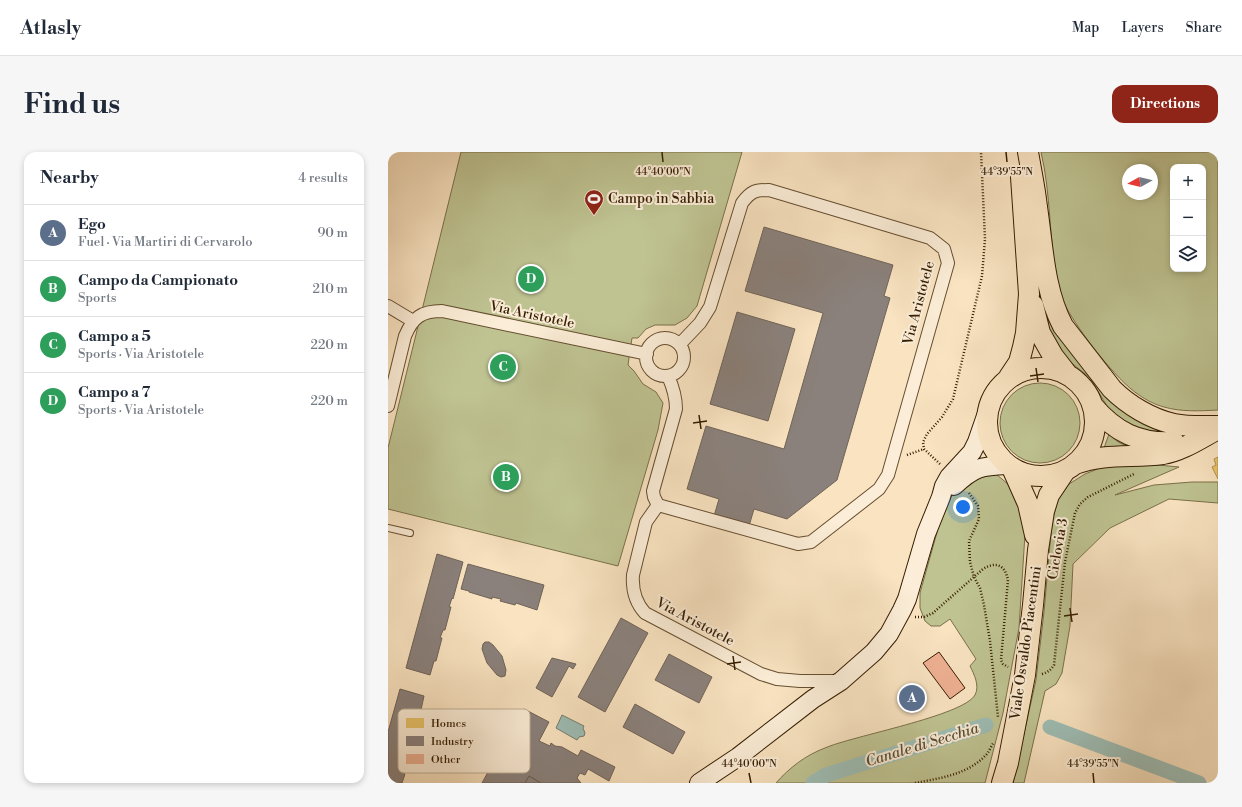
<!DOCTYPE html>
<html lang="en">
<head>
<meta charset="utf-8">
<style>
	:root { --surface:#fff; --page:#f6f6f7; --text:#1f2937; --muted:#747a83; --line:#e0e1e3; --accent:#8f2418 }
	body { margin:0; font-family:"Libre Bodoni",serif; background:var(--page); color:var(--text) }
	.controls { position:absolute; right:12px; top:12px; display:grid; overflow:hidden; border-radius:8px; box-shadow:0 2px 6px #0003 }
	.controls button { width:36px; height:36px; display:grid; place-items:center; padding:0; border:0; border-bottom:1px solid var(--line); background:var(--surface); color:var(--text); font:20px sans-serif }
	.compass { position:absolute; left:734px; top:12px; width:36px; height:36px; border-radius:50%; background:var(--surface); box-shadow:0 2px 6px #0003; rotate:262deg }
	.you { position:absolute; left:575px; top:355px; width:14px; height:14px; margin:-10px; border:3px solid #fff; border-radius:50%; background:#1a73e8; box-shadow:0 0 0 6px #1a73e833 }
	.badge { display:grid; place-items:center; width:26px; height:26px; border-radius:50%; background:var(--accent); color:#fff; font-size:13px; font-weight:700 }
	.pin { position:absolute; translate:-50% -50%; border:2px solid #fff; box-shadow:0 1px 4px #0006 }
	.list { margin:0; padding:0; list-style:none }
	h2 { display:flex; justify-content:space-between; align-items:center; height:52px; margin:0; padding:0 16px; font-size:17px }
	h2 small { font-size:13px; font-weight:400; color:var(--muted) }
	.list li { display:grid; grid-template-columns:26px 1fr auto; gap:12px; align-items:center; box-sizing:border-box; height:56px; padding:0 16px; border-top:1px solid var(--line) }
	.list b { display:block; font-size:15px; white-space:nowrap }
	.list p { margin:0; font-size:13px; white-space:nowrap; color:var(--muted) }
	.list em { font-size:13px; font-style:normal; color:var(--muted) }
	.icon { flex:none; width:22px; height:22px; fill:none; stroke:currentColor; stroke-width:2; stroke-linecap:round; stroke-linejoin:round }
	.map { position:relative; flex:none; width:830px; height:631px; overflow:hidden; border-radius:12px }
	header { display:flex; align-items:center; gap:24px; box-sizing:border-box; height:56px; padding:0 20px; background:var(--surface); border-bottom:1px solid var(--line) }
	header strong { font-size:19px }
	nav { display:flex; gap:22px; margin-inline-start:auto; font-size:14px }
	.intro { display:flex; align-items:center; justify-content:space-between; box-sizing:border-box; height:96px; padding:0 24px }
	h1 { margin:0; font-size:28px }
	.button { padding:10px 18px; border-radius:12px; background:var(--accent); color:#fff; font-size:14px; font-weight:700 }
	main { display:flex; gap:24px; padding:0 24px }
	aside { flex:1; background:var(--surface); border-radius:12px; box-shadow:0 2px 6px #0003 }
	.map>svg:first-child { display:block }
</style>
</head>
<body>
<header>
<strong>Atlasly</strong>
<nav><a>Map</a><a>Layers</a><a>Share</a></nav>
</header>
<div class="intro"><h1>Find us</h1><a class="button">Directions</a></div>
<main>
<aside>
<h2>Nearby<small>4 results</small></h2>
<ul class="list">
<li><span class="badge" style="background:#5c6f8a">A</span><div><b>Ego</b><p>Fuel · Via Martiri di Cervarolo</p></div><em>90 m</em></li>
<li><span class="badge" style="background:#2e9e5b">B</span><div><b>Campo da Campionato</b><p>Sports</p></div><em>210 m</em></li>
<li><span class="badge" style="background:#2e9e5b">C</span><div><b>Campo a 5</b><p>Sports · Via Aristotele</p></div><em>220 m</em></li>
<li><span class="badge" style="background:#2e9e5b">D</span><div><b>Campo a 7</b><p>Sports · Via Aristotele</p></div><em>220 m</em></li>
</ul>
</aside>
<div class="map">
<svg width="830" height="631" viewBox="0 0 830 631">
	<rect width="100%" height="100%" fill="#f9e3c1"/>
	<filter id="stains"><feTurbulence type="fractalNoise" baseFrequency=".005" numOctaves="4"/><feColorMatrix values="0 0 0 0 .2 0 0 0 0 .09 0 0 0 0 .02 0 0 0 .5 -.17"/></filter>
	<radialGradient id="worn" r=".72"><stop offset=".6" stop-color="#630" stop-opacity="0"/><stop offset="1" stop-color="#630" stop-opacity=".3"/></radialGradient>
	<!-- green -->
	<path fill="#bfc392" stroke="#7a7049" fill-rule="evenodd" d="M73,0h281l-45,154 -10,12 -12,7h-20l-9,4 -8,9h-6l-4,27 6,6 9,13 13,8 7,11 -5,27 -40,136 -230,-57v-61z
		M653,0h177v258c-18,1 -37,2 -54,-3 -8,-2 -18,-7 -25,-12 -23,-15 -60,-64 -73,-88 -4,-7 -7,-18 -9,-26 -8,-42 -6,-87 -16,-129zM785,15h30v102h-30zM740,18h24v24h-24z
		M654,142l11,30 122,111 -39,-5 -23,-17 -6,-7 -17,-28 -27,-22 -16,-31z
		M612 271a40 40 0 1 1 80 0a40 40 0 1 1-80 0Z
		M721,282l9,8 9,4 -23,2z
		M749,311l42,4 -64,28 39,-10 38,-3h26v21l-49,-4 -59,29 -37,36 -3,62 -8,47 -6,11 -11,7 -21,92h-11l23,-103 8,-68 8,-90 6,-22 11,-16 16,-10 20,-8z
		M608,322l13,11 11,21 5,28 -6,94 -16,85 -18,70h-209c13,-15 30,-28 49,-35 27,-12 138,-32 150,-53 5,-9 -1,-21 -5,-29l6,-7 -26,-40 -10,7h-9l-6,-5 -5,-13v-15l23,-82 13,-22 21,-14z"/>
	<!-- water -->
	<path fill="#9ebeb6" stroke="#747e6d" d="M174,563l22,11 -1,2 2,5 -1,3 -5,1 -2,3 -21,-12z"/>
	<!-- homes -->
	<path fill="#e9c46a" stroke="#b3924a" d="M830,305v22l-6,-12 4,-2 -2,-6z"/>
	<!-- industry -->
	<path fill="#8a817c" stroke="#706357" d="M376,75l129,38 -9,31 6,2 -53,182 -50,39 -33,-10 -5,17 -35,-10 5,-17 -32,-10 19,-63 78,23 39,-136 -78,-22z
		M349,160l58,17 -27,92 -58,-17z
		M49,402l26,8 -10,37 -1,-1 -3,9h2l-6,23h-2l-3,8h2l-6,23h-2l-4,14 -24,-7z
		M80,412l76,21 -7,25 -21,-7 -1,2 -15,-4 1,-2 -9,-2v2l-23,-7v-1l-8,-2z
		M233,466l27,15 -43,79 -27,-15z
		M97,490h4l4,3 9,11 4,14 -1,6 -4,1 -4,-2 -10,-12 -5,-14 1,-5z
		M281,502l43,23 -13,26 -44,-23z
		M164,506l24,6 -3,5 -4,-3 -17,31 -16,-9z
		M12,537l24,7 -8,37h-2l-2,8 1,1 -6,23h-1l-3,8 2,1 -3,9h-14v-51z
		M247,552l50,28 -12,22 -50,-27z
		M136,557l25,13 -10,19 11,5 1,-3 4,3 7,1 16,9 3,-6 34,17 -6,14 -21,-12 -3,6 -5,-2 -3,5 4,5h-40l-12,-7 -4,7h-43l13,-24 15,8 13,-23 -13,-6z
		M141,624l12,7h-16z"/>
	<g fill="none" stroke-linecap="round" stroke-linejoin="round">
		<!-- canal -->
		<path stroke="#9ebeb6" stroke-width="15" d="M662,575l149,56
			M425,631l13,-8 160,-50"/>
	</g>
	<!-- building -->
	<path fill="#eeb193" stroke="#351d00" d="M551,500l26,36 -15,11 -27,-36z"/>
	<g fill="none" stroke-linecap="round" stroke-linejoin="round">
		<defs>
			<path id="lane" d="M0,376l22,5"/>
			<path id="street" d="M0,154l25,15
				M258 205a19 19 0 1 1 38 0a19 19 0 1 1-38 0Z
				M280,224c5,11 8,20 8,33l-23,82 1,6 4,8 140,39 13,-2 68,-53 9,-14 60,-212 -4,-14 -14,-11 -161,-48c-14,0 -18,1 -27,13l-32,104 -10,16 -20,21
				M0,254l17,-70c8,-19 17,-25 37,-25l205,43
				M270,353l-12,17 -13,53c-1,14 2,27 12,38l116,61 16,5 23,2h40"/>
			<path id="secondary" d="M566,334c20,-19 27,-20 53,-21
				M311,631l39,-26 75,-58 28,-18 33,-29 15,-18 13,-24 5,-11 19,-65 15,-37 3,-11 5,-9 23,-25 5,-10 10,-29"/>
			<path id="primary" d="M640,0c3,18 7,36 9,55 6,40 7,83 26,119l49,63c16,16 39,30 62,35 15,3 29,2 44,2
				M645,153l7,28 13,23 14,18
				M599 270a54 54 0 1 1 108 0a54 54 0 1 1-108 0Z
				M621,225l10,-15 4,-15 3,-14 3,-39 -8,-117
				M705,254c22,26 46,38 81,36
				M687,312c30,-11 57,-6 88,-10 19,-3 38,-16 55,-25
				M624,316l16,36 7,31
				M614,631l6,-20 17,-88 8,-70 5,-55 6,-39 5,-16 16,-24"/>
		</defs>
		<!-- lane casing -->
		<use href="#lane" stroke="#664e30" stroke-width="8"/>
		<!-- street casing -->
		<use href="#street" stroke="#664e30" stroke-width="14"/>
		<!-- secondary casing -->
		<use href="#secondary" stroke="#351d00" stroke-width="20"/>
		<!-- primary casing -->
		<use href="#primary" stroke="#351d00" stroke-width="22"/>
		<!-- path -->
		<path stroke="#351d00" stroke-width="2.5" stroke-dasharray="1 2" stroke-linecap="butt" d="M519,303l17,-6
			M552,312l-16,-15 -1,-7 4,-8 15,-17 11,-18 29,-123 3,-37 -4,-87
			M581,341l9,13 1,13 -10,22 1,21 4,15 6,11 4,17 6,36 8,76
			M527,465h9l9,-4 50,-44c13,-8 22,-4 25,11l-7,80 2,4 5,3
			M654,522c6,-2 9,-4 12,-9l11,-103 10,-49 5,-9 8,-7 46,-23
			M527,631c25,-5 52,-8 71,-28 3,-3 5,-9 8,-13"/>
		<!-- lane -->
		<use href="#lane" stroke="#fbedd7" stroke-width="6"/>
		<!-- street -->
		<use href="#street" stroke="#fbedd7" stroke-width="12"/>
		<!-- secondary -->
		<use href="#secondary" stroke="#fbedd7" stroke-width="18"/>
		<!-- primary -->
		<use href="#primary" stroke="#f9e3c1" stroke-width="20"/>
	</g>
	<!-- ticks -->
	<path fill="none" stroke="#351d00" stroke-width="1.5" d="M274,0l1,10M618,0l1,10M648,216l2,14M642,224l14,-2M311,263l2,14M305,271l14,-2M682,456l2,14M676,464l14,-2M345,504l2,14M339,512l14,-2M361,621l2,10M705,621l1,10"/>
	<!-- icons -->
	<defs>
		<symbol id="stadium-pin" viewBox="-11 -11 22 30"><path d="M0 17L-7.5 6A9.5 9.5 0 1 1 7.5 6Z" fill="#8f2418" stroke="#fbedd7"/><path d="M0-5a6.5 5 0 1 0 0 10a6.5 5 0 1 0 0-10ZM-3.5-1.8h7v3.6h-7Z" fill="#fff"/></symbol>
	</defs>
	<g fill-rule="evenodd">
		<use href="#stadium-pin" x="195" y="36" width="22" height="30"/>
	</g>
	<g text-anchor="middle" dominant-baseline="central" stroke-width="4" stroke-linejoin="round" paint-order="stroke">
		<!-- poi labels -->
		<g font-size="14" fill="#351d00" stroke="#fbedd7" text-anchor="start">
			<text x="220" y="47">Campo in Sabbia</text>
		</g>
		<!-- street labels -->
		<g font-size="14" fill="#351d00" stroke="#fbedd7">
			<text transform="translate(531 151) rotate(-75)">Via Aristotele</text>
			<text transform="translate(144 163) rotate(12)">Via Aristotele</text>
			<text transform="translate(670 397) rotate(-80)">Ciclovia 3</text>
			<text transform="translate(307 470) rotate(28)">Via Aristotele</text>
			<text transform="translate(638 491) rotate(-82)">Viale Osvaldo Piacentini</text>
		</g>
		<!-- water labels -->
		<g font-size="15" font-style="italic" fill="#544d37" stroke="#fbedd7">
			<text transform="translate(534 593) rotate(-17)">Canale di Secchia</text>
		</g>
	</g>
	<!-- legend -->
	<rect x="10" y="557" width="132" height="64" rx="6" fill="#fbedd7" stroke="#c0af96" stroke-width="1"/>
	<rect x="18" y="566" width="18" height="10" fill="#e9c46a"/>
	<rect x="18" y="584" width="18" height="10" fill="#8a817c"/>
	<rect x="18" y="602" width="18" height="10" fill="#eeb193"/>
	<g font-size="11" fill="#351d00">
		<text x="43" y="575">Homes</text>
		<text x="43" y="593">Industry</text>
		<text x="43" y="611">Other</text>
	</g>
	<g font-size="10" text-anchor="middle" fill="#351d00" stroke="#fbedd7" stroke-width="4" stroke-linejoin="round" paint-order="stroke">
		<text x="275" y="23">44°40'00"N</text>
		<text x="619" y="23">44°39'55"N</text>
		<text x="361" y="615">44°40'00"N</text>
		<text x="705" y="615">44°39'55"N</text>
	</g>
	<rect width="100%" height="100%" filter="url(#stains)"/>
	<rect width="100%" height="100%" fill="url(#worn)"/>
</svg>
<div class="controls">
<button>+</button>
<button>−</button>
<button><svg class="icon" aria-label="layers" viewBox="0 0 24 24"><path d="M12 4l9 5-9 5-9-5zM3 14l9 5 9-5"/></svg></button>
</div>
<svg class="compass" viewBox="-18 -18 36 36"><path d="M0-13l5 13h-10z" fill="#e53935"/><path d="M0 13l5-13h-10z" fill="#747a83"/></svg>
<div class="you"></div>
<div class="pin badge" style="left:524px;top:546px;background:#5c6f8a">A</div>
<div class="pin badge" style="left:118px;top:325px;background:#2e9e5b">B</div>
<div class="pin badge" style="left:115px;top:215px;background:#2e9e5b">C</div>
<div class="pin badge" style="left:143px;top:127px;background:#2e9e5b">D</div>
</div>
</main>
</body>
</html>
